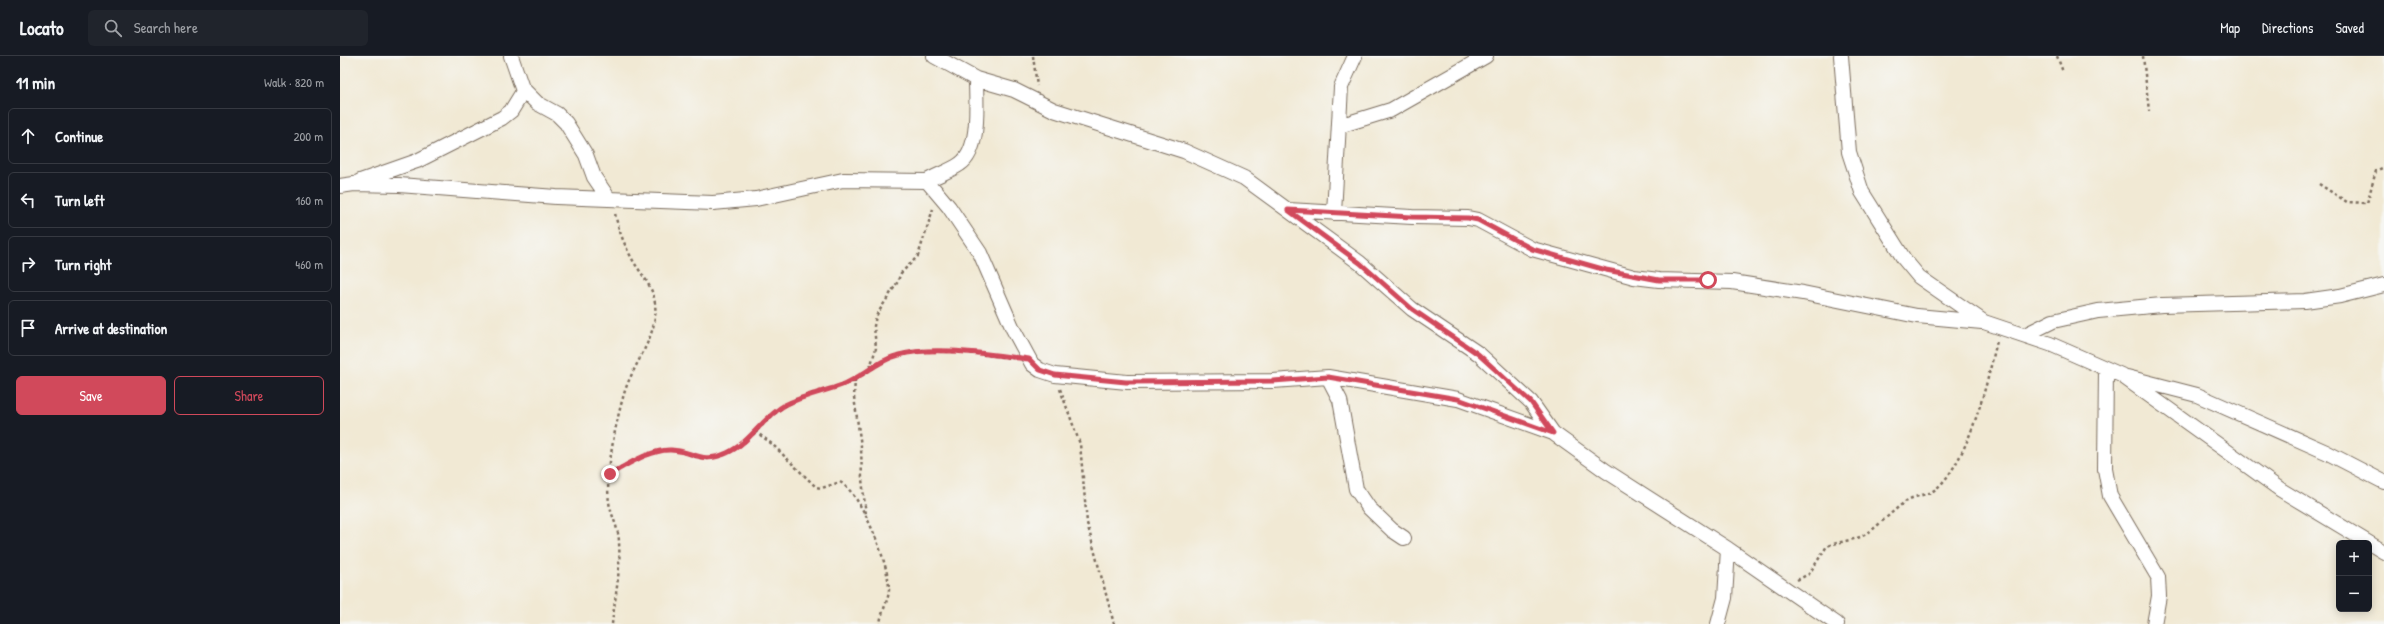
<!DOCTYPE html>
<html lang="en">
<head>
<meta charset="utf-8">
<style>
	:root { --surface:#171b24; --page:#20242c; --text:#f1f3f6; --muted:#9ea1a6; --line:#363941; --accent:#d1495b }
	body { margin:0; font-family:"Patrick Hand",sans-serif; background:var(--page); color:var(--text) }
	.controls { position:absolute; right:12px; bottom:12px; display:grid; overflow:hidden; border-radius:6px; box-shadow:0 2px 10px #0003 }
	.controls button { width:36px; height:36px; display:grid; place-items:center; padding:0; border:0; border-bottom:1px solid var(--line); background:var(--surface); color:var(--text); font:20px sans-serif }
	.stop { position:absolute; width:12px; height:12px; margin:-9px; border:3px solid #d1495b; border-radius:50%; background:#fff }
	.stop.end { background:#d1495b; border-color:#fff; box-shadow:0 1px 4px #0008 }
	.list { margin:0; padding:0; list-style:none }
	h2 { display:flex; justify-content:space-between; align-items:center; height:52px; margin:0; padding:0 16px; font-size:17px }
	h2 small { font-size:13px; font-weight:400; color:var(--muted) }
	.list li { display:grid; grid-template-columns:26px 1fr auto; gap:12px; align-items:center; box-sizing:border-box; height:56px; margin:0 8px 8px; padding:0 8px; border:1px solid var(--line); border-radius:6px }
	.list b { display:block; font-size:15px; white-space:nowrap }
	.list em { font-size:13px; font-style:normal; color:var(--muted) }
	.actions { display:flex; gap:8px; padding:12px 16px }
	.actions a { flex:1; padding:9px 0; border:1px solid var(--accent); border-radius:6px; text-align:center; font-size:14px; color:var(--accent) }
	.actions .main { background:var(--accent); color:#fff }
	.icon { flex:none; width:22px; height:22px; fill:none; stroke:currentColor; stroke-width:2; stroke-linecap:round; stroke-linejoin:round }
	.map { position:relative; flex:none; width:2044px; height:568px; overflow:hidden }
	header { display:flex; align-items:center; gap:24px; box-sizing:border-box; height:56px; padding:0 20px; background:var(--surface); border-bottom:1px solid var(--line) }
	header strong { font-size:19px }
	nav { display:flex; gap:22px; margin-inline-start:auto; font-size:14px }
	.search { width:280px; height:36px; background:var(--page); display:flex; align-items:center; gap:10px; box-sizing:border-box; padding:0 14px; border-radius:6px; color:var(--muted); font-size:15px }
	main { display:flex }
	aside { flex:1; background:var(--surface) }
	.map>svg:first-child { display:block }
</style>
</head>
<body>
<header>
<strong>Locato</strong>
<div class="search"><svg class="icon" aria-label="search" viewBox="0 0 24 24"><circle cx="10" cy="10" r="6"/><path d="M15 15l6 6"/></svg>Search here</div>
<nav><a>Map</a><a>Directions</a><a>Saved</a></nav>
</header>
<main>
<aside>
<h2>11 min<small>Walk · 820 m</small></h2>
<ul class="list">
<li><svg class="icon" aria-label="ahead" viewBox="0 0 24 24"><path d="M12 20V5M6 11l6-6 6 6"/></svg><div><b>Continue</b></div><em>200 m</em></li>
<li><svg class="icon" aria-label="left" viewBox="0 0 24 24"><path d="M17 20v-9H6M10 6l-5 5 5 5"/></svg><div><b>Turn left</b></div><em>160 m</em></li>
<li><svg class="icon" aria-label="right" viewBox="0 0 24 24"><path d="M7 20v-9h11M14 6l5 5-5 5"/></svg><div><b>Turn right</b></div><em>460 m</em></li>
<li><svg class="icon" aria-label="arrive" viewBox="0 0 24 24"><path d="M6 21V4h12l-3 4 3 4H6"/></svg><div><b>Arrive at destination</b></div></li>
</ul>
<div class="actions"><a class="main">Save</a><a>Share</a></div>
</aside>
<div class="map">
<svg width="2044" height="568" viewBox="0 0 2044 568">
	<rect width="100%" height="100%" fill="#f6f6f2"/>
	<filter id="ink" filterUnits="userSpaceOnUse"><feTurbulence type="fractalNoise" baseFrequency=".025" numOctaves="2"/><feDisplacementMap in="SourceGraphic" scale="8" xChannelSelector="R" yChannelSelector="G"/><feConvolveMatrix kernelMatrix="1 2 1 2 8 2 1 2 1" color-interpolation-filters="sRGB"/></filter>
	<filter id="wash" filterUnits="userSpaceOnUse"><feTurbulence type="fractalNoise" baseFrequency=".012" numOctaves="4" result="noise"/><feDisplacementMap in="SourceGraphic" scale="16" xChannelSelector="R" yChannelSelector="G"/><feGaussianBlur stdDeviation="0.9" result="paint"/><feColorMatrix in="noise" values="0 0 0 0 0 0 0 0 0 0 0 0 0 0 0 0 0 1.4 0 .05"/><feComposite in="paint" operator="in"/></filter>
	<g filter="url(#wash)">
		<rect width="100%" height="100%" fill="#f1e9d4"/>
	</g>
	<g filter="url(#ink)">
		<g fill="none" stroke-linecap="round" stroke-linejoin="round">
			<defs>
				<path id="minor" d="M171,0l11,32 15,15 20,11 9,9 20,32 8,22 15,22
					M594,0l42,23 38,11 40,20 130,41 60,27 116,85 52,46 67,45 52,48 22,31
					M1501,0l8,96 13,40 42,67 15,18 65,45 66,22 71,31 160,115 103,62
					M999,70l52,-16 95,-54
					M20,125l57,-20 85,-43 9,-7 13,-21
					M587,125c10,-6 23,-10 33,-17 21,-14 16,-63 16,-85
					M0,130l14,-2 45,1 157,12 157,6 43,-4 87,-19 84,1 22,26 31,46 33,76 19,35 8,6 15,5 72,7 146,-1 55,-4 130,22 95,34 53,38 122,78 109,75
					M948,154l124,7 56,1 10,2 54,29 102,28 25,3 73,2 71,11 114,23 65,6
					M994,157l7,-126 14,-31
					M1685,279l28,-14 45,-10 64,-6 143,-4 35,-5 44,-11
					M1766,313l-1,100 5,27 48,81 1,19 -5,28
					M988,321l12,23 16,89 13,19 23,22 12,8
					M1787,321l70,18 129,57 58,30
					M1378,568l7,-26 3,-49"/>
			</defs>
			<!-- minor casing -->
			<use href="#minor" stroke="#7b6d5e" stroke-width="16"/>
			<!-- path -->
			<path stroke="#7b6d5e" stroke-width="2.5" stroke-dasharray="3 3" stroke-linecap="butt" d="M693,0l4,30
				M1717,0l6,16
				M1803,0l6,55
				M1979,128l28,18 20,1 9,-32 8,-4
				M530,312l6,-20 -2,-22 2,-10 21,-33 4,-10 17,-17 15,-47
				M515,323l-1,18 7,49 1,33 4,36
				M720,333l20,55 7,79 27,101
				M415,375l17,13 44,43 6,1 18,-6c22,12 49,82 49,107 0,11 -8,23 -9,35
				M270,418c17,-9 41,-25 61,-24 24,1 27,16 56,3 21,-9 36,-33 56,-46 18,-12 39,-15 59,-22 20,-7 36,-24 56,-30 29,-9 84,-1 115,3
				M1457,524l12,-6 18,-28c11,-4 22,-5 33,-9 12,-4 33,-27 45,-35 10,-8 22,-5 32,-14 33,-30 50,-105 60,-147
				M272,568c3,-27 9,-54 7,-81 0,-15 -8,-27 -10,-41 -4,-28 7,-81 15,-108 8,-29 35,-58 31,-90 -1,-15 -12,-28 -20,-40 -9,-15 -17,-34 -20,-51"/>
			<!-- minor -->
			<use href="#minor" stroke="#fff" stroke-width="14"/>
		</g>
	</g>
	<g fill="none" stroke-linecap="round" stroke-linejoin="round" filter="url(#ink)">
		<!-- route -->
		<path stroke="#d1495b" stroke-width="5" d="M270,418c17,-9 41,-25 61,-24 24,1 29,15 56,3 23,-10 36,-36 58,-48 19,-10 38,-13 57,-20 20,-8 36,-25 57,-30 35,-10 93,0 130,4l11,11 15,5 71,7 147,-1 55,-4 130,22 95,34 -22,-31 -53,-48 -66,-45 -52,-46 -72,-53 124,7 56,1 10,2 54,29 74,21 53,10h49"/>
	</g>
</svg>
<div class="controls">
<button>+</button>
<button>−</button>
</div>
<div class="stop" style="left:1368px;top:224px"></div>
<div class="stop end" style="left:270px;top:418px"></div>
</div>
</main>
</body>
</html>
